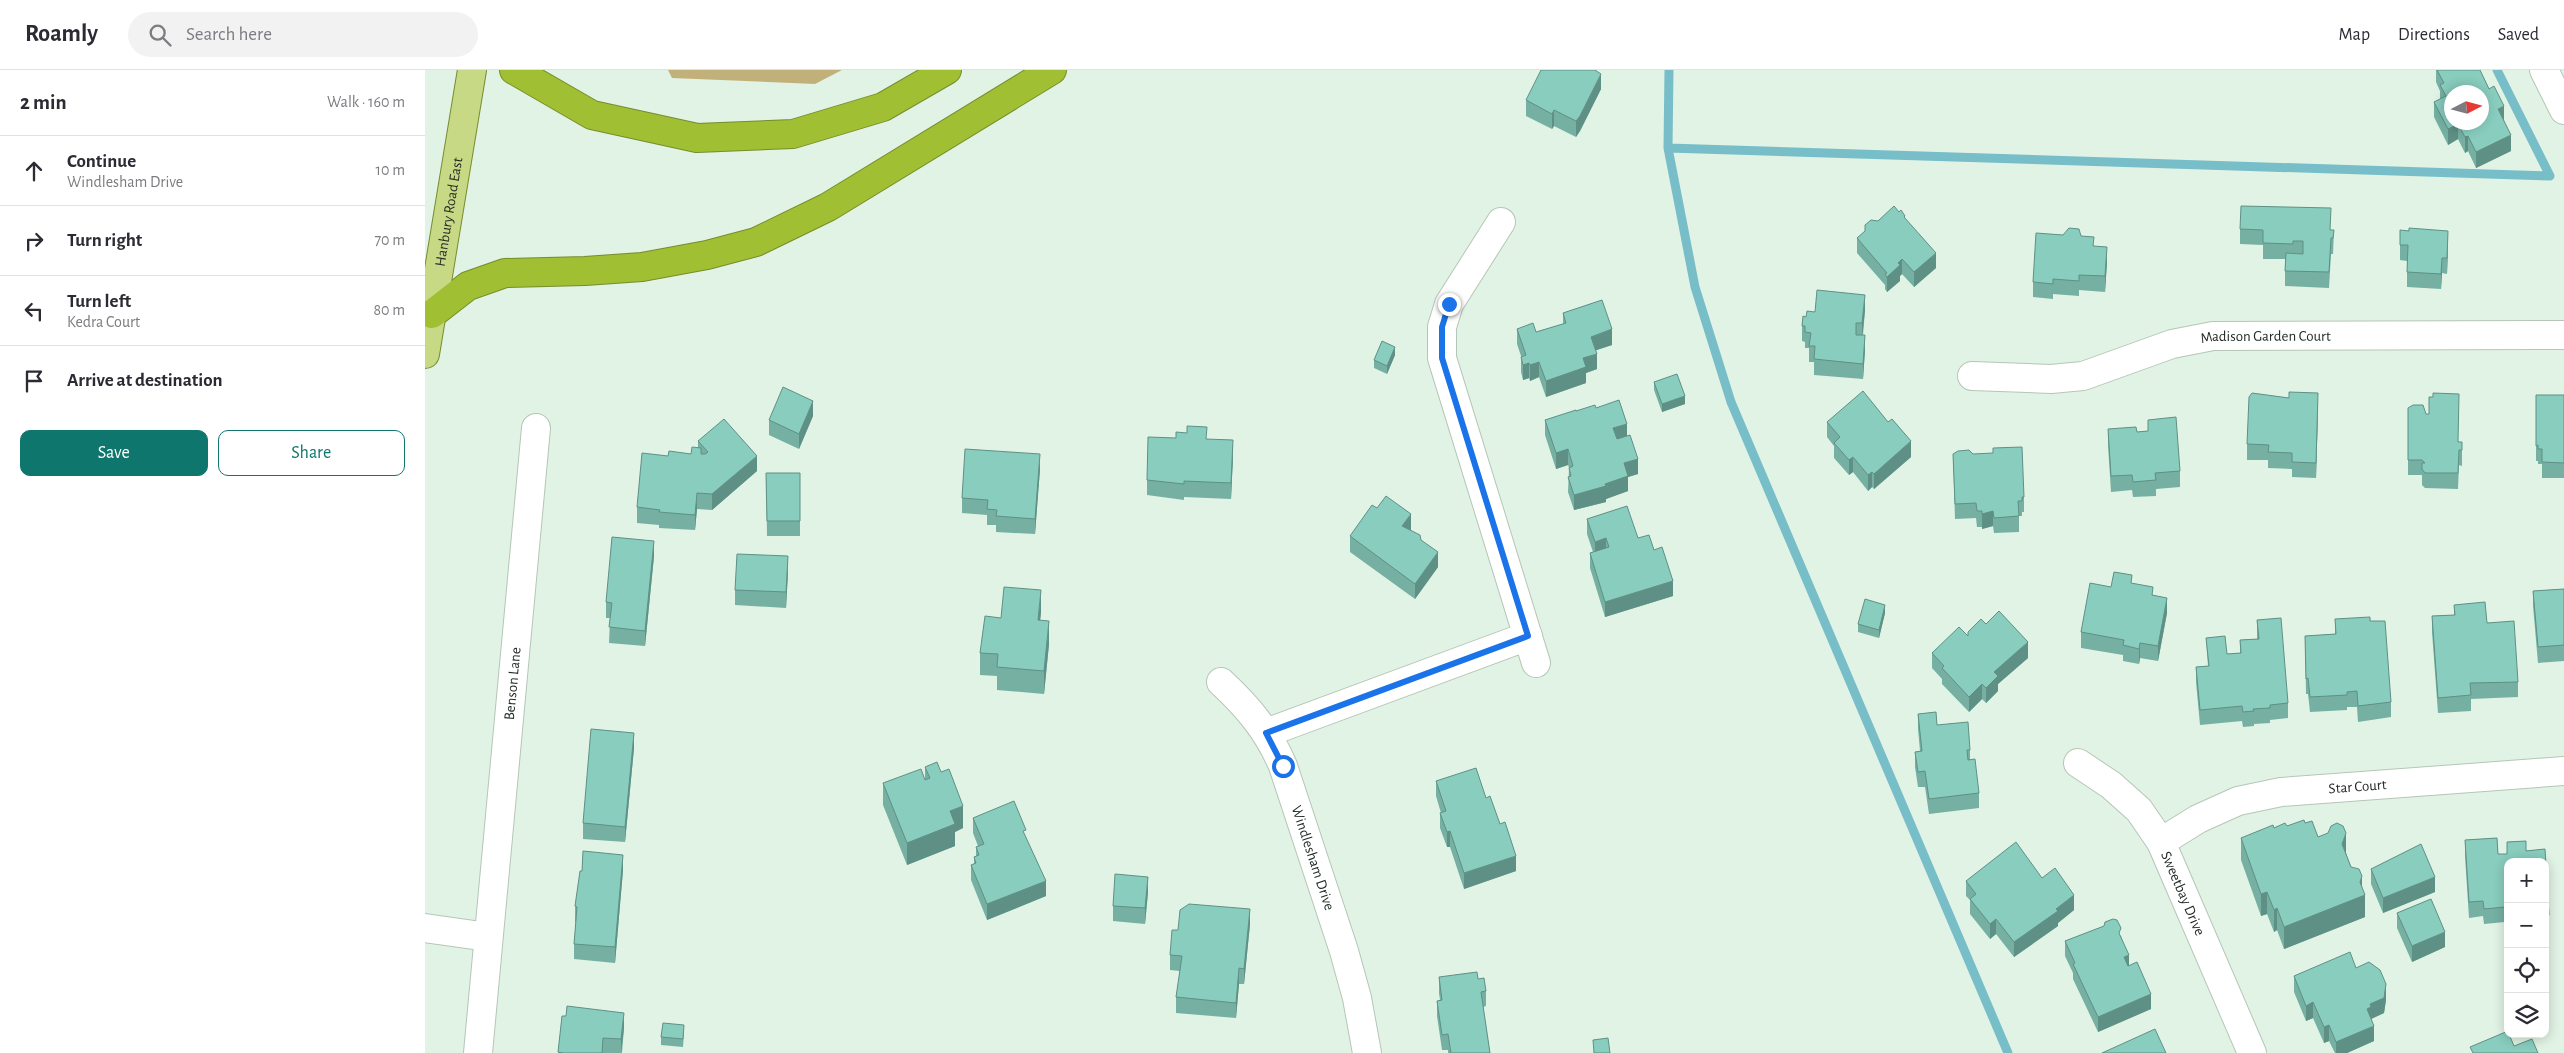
<!DOCTYPE html>
<html lang="en">
<head>
<meta charset="utf-8">
<style>
	:root { --surface:#fff; --page:#f2f2f3; --text:#2b2b33; --muted:#7c7c81; --line:#e1e1e2; --accent:#0f766e }
	body { margin:0; font-family:"Alegreya Sans",sans-serif; background:var(--page); color:var(--text) }
	.controls { position:absolute; right:15px; bottom:15px; display:grid; overflow:hidden; border-radius:10px; box-shadow:0 2px 12px #0003 }
	.controls button { width:45px; height:45px; display:grid; place-items:center; padding:0; border:0; border-bottom:1px solid var(--line); background:var(--surface); color:var(--text); font:25px sans-serif }
	.compass { position:absolute; left:2019px; top:15px; width:45px; height:45px; border-radius:50%; background:var(--surface); box-shadow:0 2px 12px #0003; rotate:84deg }
	.stop { position:absolute; width:15px; height:15px; margin:-11px; border:4px solid #1a73e8; border-radius:50%; background:#fff }
	.stop.end { background:#1a73e8; border-color:#fff; box-shadow:0 1px 5px #0008 }
	.list { margin:0; padding:0; list-style:none }
	h2 { display:flex; justify-content:space-between; align-items:center; height:65px; margin:0; padding:0 20px; font-size:21px }
	h2 small { font-size:16px; font-weight:400; color:var(--muted) }
	.list li { display:grid; grid-template-columns:32px 1fr auto; gap:15px; align-items:center; box-sizing:border-box; height:70px; padding:0 20px; border-top:1px solid var(--line) }
	.list b { display:block; font-size:19px; white-space:nowrap }
	.list p { margin:0; font-size:16px; white-space:nowrap; color:var(--muted) }
	.list em { font-size:16px; font-style:normal; color:var(--muted) }
	.actions { display:flex; gap:10px; padding:15px 20px }
	.actions a { flex:1; padding:11px 0; border:1px solid var(--accent); border-radius:10px; text-align:center; font-size:18px; color:var(--accent) }
	.actions .main { background:var(--accent); color:#fff }
	.icon { flex:none; width:28px; height:28px; fill:none; stroke:currentColor; stroke-width:2; stroke-linecap:round; stroke-linejoin:round }
	.map { position:relative; flex:none; width:2139px; height:983px; overflow:hidden }
	header { display:flex; align-items:center; gap:30px; box-sizing:border-box; height:70px; padding:0 25px; background:var(--surface); border-bottom:1px solid var(--line) }
	header strong { font-size:24px }
	nav { display:flex; gap:28px; margin-inline-start:auto; font-size:18px }
	.search { width:350px; height:45px; background:var(--page); display:flex; align-items:center; gap:12px; box-sizing:border-box; padding:0 18px; border-radius:28px; color:var(--muted); font-size:19px }
	main { display:flex }
	aside { flex:1; background:var(--surface) }
	.map>svg:first-child { display:block }
</style>
</head>
<body>
<header>
<strong>Roamly</strong>
<div class="search"><svg class="icon" aria-label="search" viewBox="0 0 24 24"><circle cx="10" cy="10" r="6"/><path d="M15 15l6 6"/></svg>Search here</div>
<nav><a>Map</a><a>Directions</a><a>Saved</a></nav>
</header>
<main>
<aside>
<h2>2 min<small>Walk · 160 m</small></h2>
<ul class="list">
<li><svg class="icon" aria-label="ahead" viewBox="0 0 24 24"><path d="M12 20V5M6 11l6-6 6 6"/></svg><div><b>Continue</b><p>Windlesham Drive</p></div><em>10 m</em></li>
<li><svg class="icon" aria-label="right" viewBox="0 0 24 24"><path d="M7 20v-9h11M14 6l5 5-5 5"/></svg><div><b>Turn right</b></div><em>70 m</em></li>
<li><svg class="icon" aria-label="left" viewBox="0 0 24 24"><path d="M17 20v-9H6M10 6l-5 5 5 5"/></svg><div><b>Turn left</b><p>Kedra Court</p></div><em>80 m</em></li>
<li><svg class="icon" aria-label="arrive" viewBox="0 0 24 24"><path d="M6 21V4h12l-3 4 3 4H6"/></svg><div><b>Arrive at destination</b></div></li>
</ul>
<div class="actions"><a class="main">Save</a><a>Share</a></div>
</aside>
<div class="map">
<svg width="2139" height="983" viewBox="0 0 2139 983">
	<rect width="100%" height="100%" fill="#e1f3e4"/>
	<!-- forest -->
	<path fill="#c2b07b" d="M243,0h174l-27,14 -143,-6z"/>
	<g fill="none" stroke-linecap="round" stroke-linejoin="round">
		<!-- stream -->
		<path stroke="#77bec9" stroke-width="9" d="M1244,0l-1,78 27,139 36,115 277,651
			M1243,78l882,28 -53,-106"/>
		<defs>
			<g id="minor">
				<path d="M2119,0l20,40"/>
				<path d="M1076,152l-52,82 -7,23v31l94,305"/>
				<path id="s1" d="M1547,306l79,3 32,-3 89,-32 41,-8 351,-1"/>
				<path id="s2" d="M796,612c28,26 47,49 62,84l61,185 13,47 10,55"/>
				<path d="M841,663l262,-97"/>
				<path id="s3" d="M1653,693l33,22 28,25 22,32 91,211"/>
				<path id="s4" d="M1736,772l37,-23 40,-18 43,-9 283,-21"/>
				<path d="M0,858l63,9"/>
				<path id="s5" d="M53,983l58,-625"/>
			</g>
			<g id="major">
				<path id="s6" d="M0,284l47,-284"/>
			</g>
			<path id="highway" d="M89,0l78,45 105,23 96,-4 90,-27 64,-37
				M7,244l36,-28 37,-13 80,-2 57,-4 65,-12 49,-13 72,-35 224,-137"/>
		</defs>
		<!-- minor casing -->
		<use href="#minor" stroke="#b5c6b8" stroke-width="30"/>
		<!-- major casing -->
		<use href="#major" stroke="#768c2e" stroke-width="30"/>
		<!-- highway casing -->
		<use href="#highway" stroke="#768c2e" stroke-width="30"/>
		<!-- minor -->
		<use href="#minor" stroke="#fff" stroke-width="28"/>
		<!-- major -->
		<use href="#major" stroke="#c7d984" stroke-width="28"/>
		<!-- highway -->
		<use href="#highway" stroke="#a1bf32" stroke-width="28"/>
	</g>
	<!-- wall -->
	<path fill="#75b0a3" d="M2011,0h44l24,50 7,31 -35,17 -8,-17 -3,2 -7,-14 -10,6 -14,-28v-15l6,-3v-8l-4,-9z
		M1176,19l-21,42 -4,6 -22,-11 -2,3 -26,-13v-16z
		M1480,149l31,49 -22,19 -12,-13 -2,2v5l-13,11 -2,-3v-4l-28,-32v-15l21,-17z
		M1815,159l94,1 -1,24h-2l-2,34 -44,-2v-27h-22v-14l-23,-1z
		M1656,166l13,10 13,16 -2,30 -26,-2v6l-26,-2v5l-20,-2v-15z
		M1975,175l48,1 -1,28 -5,-1 -1,16 -34,-2v-26l-7,-1z
		M1440,240l-2,25 2,15 -2,29 -49,-4v-13h-5v-14h-4v-6l-3,-1v-15l4,-9 9,-5z
		M1138,243l49,32 -16,5 1,19 -11,4v10l-40,14 -7,-20 -9,4 -1,-3 -6,2 -2,-8v-16l-4,-12v-15l19,3 27,-8z
		M970,285l-8,19 -13,-6v-8z
		M1229,312l31,22 -23,8 -8,-22z
		M2111,325h28v83h-22v-14h-4v-3h-2z
		M1171,338l31,28 11,38 -10,3v14l-22,8v3l-32,8 -6,-18 1,-24 -1,-3 -12,4 -11,-34v-15l31,-9z
		M1893,338l-2,70 -24,-1v-8l-24,-1v-8h-21v-16z
		M1983,338l18,6 33,28h3v24l-3,-1 -1,24 -33,-1 -3,-3v-10h-14z
		M388,346l-14,33 -30,-14v-15z
		M1723,350l32,51v16l-24,2v7l-23,1 -1,-7 -21,2 -3,-47v-16l29,3 11,-1z
		M1402,352l84,35 -37,32 -2,-2 -4,4 -15,-19 -4,3 -15,-17v-12l-7,-9z
		M782,369l26,17 -2,43 -47,-2v3l-37,-5v-15z
		M273,371l59,30 -45,39 -15,-1 -2,21 -36,-2v-3l-22,-2v-16l31,-51 23,-2 7,-7z
		M1528,384l71,43v15h-2v4h-3v16l-25,1 -1,-7 -11,3v-2h-5l-1,-9 -21,1z
		M615,399l-5,65 -39,-2v-7h-9v-10l-25,-2v-15z
		M341,403h34v63h-33z
		M1162,449l51,19 16,12 19,46 -68,21 -15,-49v-15l3,-1 -6,-18z
		M986,460l10,10 17,27 -23,32 -65,-47v-16z
		M229,486l-9,90 -36,-3 1,-25h-4v-16z
		M363,502l-2,36 -51,-3v-15z
		M1707,514l21,11 14,18 -9,48 -18,-3 -1,6 -16,-3v-6l-42,-7v-16l30,-45z
		M2139,519v72l-26,2 -5,-57v-15z
		M2029,535l33,18 31,59v15l-47,2v12l-33,2 -6,-81v-16l22,-1z
		M616,542l-1,8 9,24 -5,50 -47,-4v-14l-17,-1v-22l21,-35z
		M1460,543l-6,25 -21,-6v-8z
		M1910,549l35,2 21,81v15l-33,5 -1,-15h-10v3l-37,2 -2,-18h-2l-1,-58 30,-2z
		M1832,550l31,83v15l-18,2v3l-16,1v2l-11,1 -1,-6 -42,4 -4,-43v-15l12,-1 -2,-28 21,16 13,-1v-13l17,-1z
		M1561,554l42,34 -30,26v7l-12,12 -4,-4 -13,13 -27,-28v-5l-10,-11v-15l36,-18v-3z
		M1493,644l19,11 33,25v10l9,33v15l-50,6 -4,-27h-7l-3,-20v-15l5,-1 -2,-22z
		M209,678l-9,94 -42,-3v-16z
		M500,697l38,61 -8,4v14l-48,19 -24,-60v-22l42,-3z
		M1011,711l50,17 30,73 -52,18 -14,-42h-3l-7,-19v-15h1l-5,-17z
		M548,748l53,19 20,59 -59,24 -16,-40v-15l3,-1v-7l2,-1v-9l2,-1 -5,-13z
		M1880,753l13,14 28,16 5,14 11,20 3,30 -81,32 -7,-19 -3,2 -7,-18 -6,2 -20,-56v-22l33,-10z
		M2072,768l1,16h9v-12l19,-1v10l19,-2 4,66v15l-4,1v-69h-37v75h-2l-1,-15 -21,2 -1,-8 -14,2 -4,-62v-16z
		M1946,799l64,23 -52,21 -12,-29z
		M198,800l-8,93 -41,-4v-15l2,-22h-1v-16z
		M1617,808l32,32 -16,13v3l-44,31 -18,-23 -6,5 -20,-25v-14l-4,-4v-15z
		M723,822l-3,32 -32,-3v-15z
		M1972,843l48,34 -33,15 -15,-34z
		M825,854l-6,60h-5l-3,34 -60,-5v-16l4,-26 -10,-1v-15l8,-25z
		M1696,866l8,30 22,43 -53,23 -25,-53v-6l-8,-17v-15z
		M1931,898l30,32 -2,13 -13,6 3,22 -27,12h-12l-6,-12 -5,2 -11,-25 -7,3 -12,-29v-16z
		M1014,907l39,2 8,12v15l-3,1 7,46h-42v-3h-6l-5,-34v-15l3,-1 -1,-7z
		M137,946l62,12 -2,25h-64z
		M259,963l-1,14 -22,-2v-8z"/>
	<!-- shaded-wall -->
	<path fill="#5f9085" d="M1176,4v15l-21,42 -4,6v-16z
		M2079,36v15l-6,-12z
		M1129,40v16l-2,3v-15z
		M2033,54v15l-10,6v-16z
		M2086,65v16l-35,17v-16z
		M2043,66v15l-3,2v-16z
		M2023,161v15l-1,28v-16z
		M1682,177v15l-2,30v-16z
		M1511,183v15l-22,19v-15z
		M2017,188v15l-1,16v-15z
		M1477,189v15l-2,2v5l-13,11v-15l11,-14z
		M1440,225v15l-3,29v-16z
		M1187,259v16l-21,7v-15z
		M1440,265v15l-2,29v-15z
		M970,277v8l-8,19v-8z
		M1172,284v15l-11,4v10l-40,14v-16l37,-23z
		M1114,292v15l-9,4v-16z
		M1104,293v15l-6,2v-15z
		M1893,323v15l-2,70v-15z
		M1260,326v8l-23,8v-8z
		M388,331v15l-14,33v-15z
		M1202,354v15l-14,5v-16z
		M808,370v16l-2,43v-16z
		M1486,371v16l-37,32v-15z
		M1143,379v16l-12,4v-16z
		M615,384v15l-5,65v-15z
		M332,386v15l-45,39v-16z
		M1428,387v15l-4,3v-15z
		M1213,389v15l-10,3v14l-22,8v3l-32,8v-15l31,-11 19,-21z
		M1447,402v15l-4,4v-16z
		M272,423v16l-2,21v-15z
		M1568,441v15l-11,3v-15z
		M986,444v16l-9,12v-16z
		M1181,468v16l-11,3v-15z
		M229,471v15l-9,90v-15z
		M1013,482v15l-23,32v-15z
		M363,486v16l-2,36v-16z
		M1248,511v15l-68,21v-15z
		M616,520v22l-3,30v-22z
		M1742,528v15l-9,48v-15z
		M1460,535v8l-6,25v-8z
		M624,551v23l-5,50v-23z
		M1603,572v16l-30,26v7l-12,12v-15l8,-16z
		M1715,573v15l-1,6v-15z
		M1557,614v15l-13,13v-15z
		M209,663v15l-9,94v-15z
		M538,736v22l-8,4v14l-48,19v-22l43,-32z
		M1025,761v16h-3v-15z
		M1921,763v22l-4,-11z
		M198,785v15l-8,93v-16z
		M1091,786v15l-52,18v-16z
		M1937,806v20l3,-1v22l-81,32v-22l76,-45z
		M723,807v15l-3,32v-16z
		M2010,807v15l-52,21v-15z
		M621,811v15l-59,24v-16z
		M1842,822v22l-6,2v-22z
		M1649,825v15l-16,13v3l-44,31v-15z
		M1852,838v22l-3,2v-22z
		M825,839v15l-6,60v-15z
		M1571,849v15l-6,5v-15z
		M2020,862v15l-33,15v-16z
		M1704,885v15l-5,-13z
		M814,898v16l-3,34v-15z
		M1961,914v16l-2,13 -13,6 -4,-10z
		M1726,924v15l-53,23v-15z
		M1888,932v16l-7,3v-15z
		M199,943v15l-3,25v-14z
		M1904,955v16l-5,2v-16z
		M1949,956v15l-27,12h-11v-11z"/>
	<!-- building -->
	<path fill="#88cdbe" stroke="#5f9085" fill-rule="evenodd" d="M1116,0h54l6,4 -21,42 -4,5 -22,-11 -2,4 -26,-14z
		M2012,0h43l9,19 5,-3 10,20 -6,3 13,26 -35,17 -8,-16 -3,1 -7,-13 -10,5 -14,-27 12,-6 -6,-11 4,-2zM2026,22h30v30h-30z
		M1469,136l5,6 2,-2 4,6 -1,1 32,36 -22,19 -12,-13 -4,4 2,2 -13,12 -2,-3 2,-1 -30,-35 8,-7v-6l6,-5 7,1z
		M1816,136l90,2 -1,22h4l-1,8h-2l-2,34 -44,-1 1,-18 17,1v-13h-10v3l-30,-1v-13l-23,-1z
		M1644,158l10,1 2,7 13,1 -1,9 14,1 -2,29 -26,-1v6l-26,-2v5l-20,-2 3,-49 27,2z
		M1984,158l39,3 -1,27h-5l-1,16 -34,-2 1,-27h-8v-15l9,1z
		M1392,220l48,5 -3,28h-6v12h9l-2,29 -49,-5 1,-13h-6l2,-13 -6,-1v-6h-3l1,-10 3,1 1,-6 8,1z
		M1177,230l10,29 -21,8 6,17 -14,4 3,9 -40,14 -7,-19 -9,3 -1,-2 -6,2 -2,-8 5,-2 -9,-26 16,-6 3,9 30,-9 -3,-10z
		M957,271l13,6 -8,19 -13,-6z
		M1252,304l8,22 -23,8 -8,-22z
		M358,317l30,14 -14,33 -30,-14z
		M1438,321l25,31 4,-3 19,22 -37,33 -2,-2 -4,3 -15,-18 -4,3 -15,-17 6,-6 -13,-15z
		M1864,322l29,1 -2,70 -24,-1v-9l-24,-1 1,-7 -22,-1 2,-47 3,-4 37,5z
		M2008,323l26,1 -1,48h4v8h-3l-1,23h-33l-3,-4v-6h3l-3,-3h-14v-52l5,-3h10l3,9h3v-17h4z
		M2111,325h28v68l-22,-1v-13h-4v-4l-2,1z
		M1194,330l8,24 -14,4 4,11 13,-4 8,24 -14,4 4,13 -23,8 1,2 -32,9 -6,-18 3,-1 -2,-8 4,-2 -5,-17 -12,4 -11,-33 31,-10v1l19,-6 1,3z
		M1751,347l4,54 -25,2 1,7 -23,2 -1,-7 -21,1 -3,-47 28,-2 1,5 11,-1v-11z
		M299,349l33,37 -45,38 -15,-1 -2,22 -36,-3 1,-2 -23,-3 5,-54 26,3 1,-5 22,3 1,-7 9,1v6h4l3,-2 -10,-11z
		M762,356l20,1 -1,12 27,1 -2,43 -47,-2v3l-37,-4 1,-43 28,1v-6l11,1z
		M1597,377l2,50h-2v4h-4l1,15 -25,2 -1,-7 -11,3v-3h-5l-1,-8 -21,1 -2,-50 5,-3 11,-1 4,4 20,-1v-5z
		M540,379l75,5 -5,65 -39,-3 1,-6 -10,-1 1,-9 -26,-2z
		M341,403h34v48h-33z
		M961,426l25,18 -9,12 18,9 1,5 17,12 -23,32 -65,-48 22,-31 5,3z
		M1202,436l11,32 11,-3 5,15 8,-3 11,34 -68,21 -15,-49 19,-6 -3,-9 -11,4 -8,-23z
		M187,467l42,4 -9,90 -36,-4 3,-24 -6,-1z
		M312,484l51,2 -2,36 -51,-2z
		M1689,502l18,3 -1,8 22,4 -1,8 15,3 -9,48 -18,-3 -1,6 -16,-4 1,-5 -43,-8 9,-49 21,4z
		M579,517l37,3 -3,30 11,1 -5,50 -47,-4 1,-13 -18,-1 5,-37 16,2z
		M2139,519v56l-26,2 -5,-56z
		M1440,529l20,6 -6,25 -21,-6z
		M2060,532l2,21 27,-2 4,61 -48,1 1,12 -33,3 -6,-82 23,-1 -1,-10z
		M1574,541l29,31 -34,30 4,4 -12,12 -4,-4 -13,13 -27,-29 2,-2 -12,-13 27,-26 9,9v-4l13,-13 5,5z
		M1945,547v4h15l6,81 -33,4 -1,-15 -10,1v3l-37,2 -2,-19 -2,1 -1,-43 31,-2 -1,-15z
		M1856,548l7,85 -18,2v3l-17,1 1,2 -11,1 -1,-6 -42,4 -4,-43 13,-1 -3,-28 19,-2 2,18 14,-1 -1,-13 19,-1 -2,-19z
		M1511,642l1,13 31,-3 2,28h-3l1,10 7,-1 4,34 -50,6 -4,-28 -7,1 -3,-20 7,-1 -4,-37z
		M166,659l43,4 -9,94 -42,-4z
		M512,692l4,10 8,-3 14,37 -13,5 5,13 -48,19 -24,-60 38,-14 4,11 5,-2 -5,-11z
		M1051,698l10,30 4,-2 10,28 5,-2 11,34 -52,17 -14,-42 -3,1 -7,-19 6,-2 -10,-30z
		M589,731l12,29 -3,1 23,50 -59,23 -16,-39 5,-2 -2,-6 5,-2 -3,-8 8,-3 -11,-26z
		M1879,750l1,3 7,-2 6,16 10,-4 3,-7 6,-3 6,3 3,7 -4,11 9,23 8,2 3,7 -2,6 5,13 -81,32 -7,-19 -3,2 -7,-18 -6,2 -20,-56 32,-13 1,3 11,-5 2,3z
		M2072,768l1,16h9v-12l19,-1v10l19,-2 4,66h-4v-53h-37v60h-2l-1,-15 -21,2 -1,-8 -14,1 -4,-62z
		M1591,772l26,36 13,-10 19,27 -18,14 2,2 -44,31 -18,-23 -6,5 -20,-25 6,-5 -10,-13z
		M1996,774l14,33 -52,21 -12,-29z
		M158,781l40,4 -8,92 -41,-3 3,-37 -2,-1 5,-35h2z
		M690,804l33,3 -3,31 -32,-2z
		M2006,829l14,33 -33,14 -15,-33z
		M764,834l61,5 -6,60 -5,-1 -3,35 -60,-6 6,-41 -12,-1 2,-25h6l2,-20z
		M1688,849l4,1 4,8 -2,5 10,22 -5,2 4,9 9,-4 14,32 -53,23 -25,-53 2,-1 -10,-22 39,-15 1,-4z
		M1925,882l6,16 13,-6 11,8 6,14 -2,14 -14,6 1,3 -4,2 7,17 -38,16 -7,-17 -5,2 -11,-25 -7,4 -12,-30z
		M1052,902l1,7 6,-1 2,13 -5,1 9,61h-39l-3,-19 -6,1 -5,-34 5,-1 -3,-23z
		M142,936l57,7 -3,26 -18,-1 -1,15h-39l-5,-1 4,-36h4z
		M238,953l21,2 -1,14 -22,-2z
		M1730,959l11,24h-64z
		M2083,961v3h1l5,12 18,-7 6,14h-65l-3,-6z
		M1183,968l2,15h-16l-1,-13z"/>
	<g fill="none" stroke-linecap="round" stroke-linejoin="round">
		<!-- route -->
		<path stroke="#1a73e8" stroke-width="6" d="M858,696l-17,-33 262,-97 -86,-278v-31l7,-23"/>
	</g>
	<g text-anchor="middle" dominant-baseline="central" stroke-width="4.5" stroke-linejoin="round" paint-order="stroke">
		<!-- street labels -->
		<g font-size="15" fill="#252c26" stroke="#f3fef5">
			<text stroke="none"><textPath href="#s6" startOffset="144">Hanbury Road East</textPath></text>
			<text stroke="none"><textPath href="#s1" startOffset="300">Madison Garden Court</textPath></text>
			<text stroke="none"><textPath href="#s5" startOffset="371">Benson Lane</textPath></text>
			<text stroke="none"><textPath href="#s4" startOffset="208">Star Court</textPath></text>
			<text stroke="none"><textPath href="#s2" startOffset="202">Windlesham Drive</textPath></text>
			<text stroke="none"><textPath href="#s3" startOffset="172">Sweetbay Drive</textPath></text>
		</g>
	</g>
</svg>
<div class="controls">
<button>+</button>
<button>−</button>
<button><svg class="icon" aria-label="locate" viewBox="0 0 24 24"><circle cx="12" cy="12" r="6"/><path d="M12 2v4M12 18v4M2 12h4M18 12h4"/></svg></button>
<button><svg class="icon" aria-label="layers" viewBox="0 0 24 24"><path d="M12 4l9 5-9 5-9-5zM3 14l9 5 9-5"/></svg></button>
</div>
<svg class="compass" viewBox="-18 -18 36 36"><path d="M0-13l5 13h-10z" fill="#e53935"/><path d="M0 13l5-13h-10z" fill="#7c7c81"/></svg>
<div class="stop" style="left:858px;top:696px"></div>
<div class="stop end" style="left:1024px;top:234px"></div>
</div>
</main>
</body>
</html>
